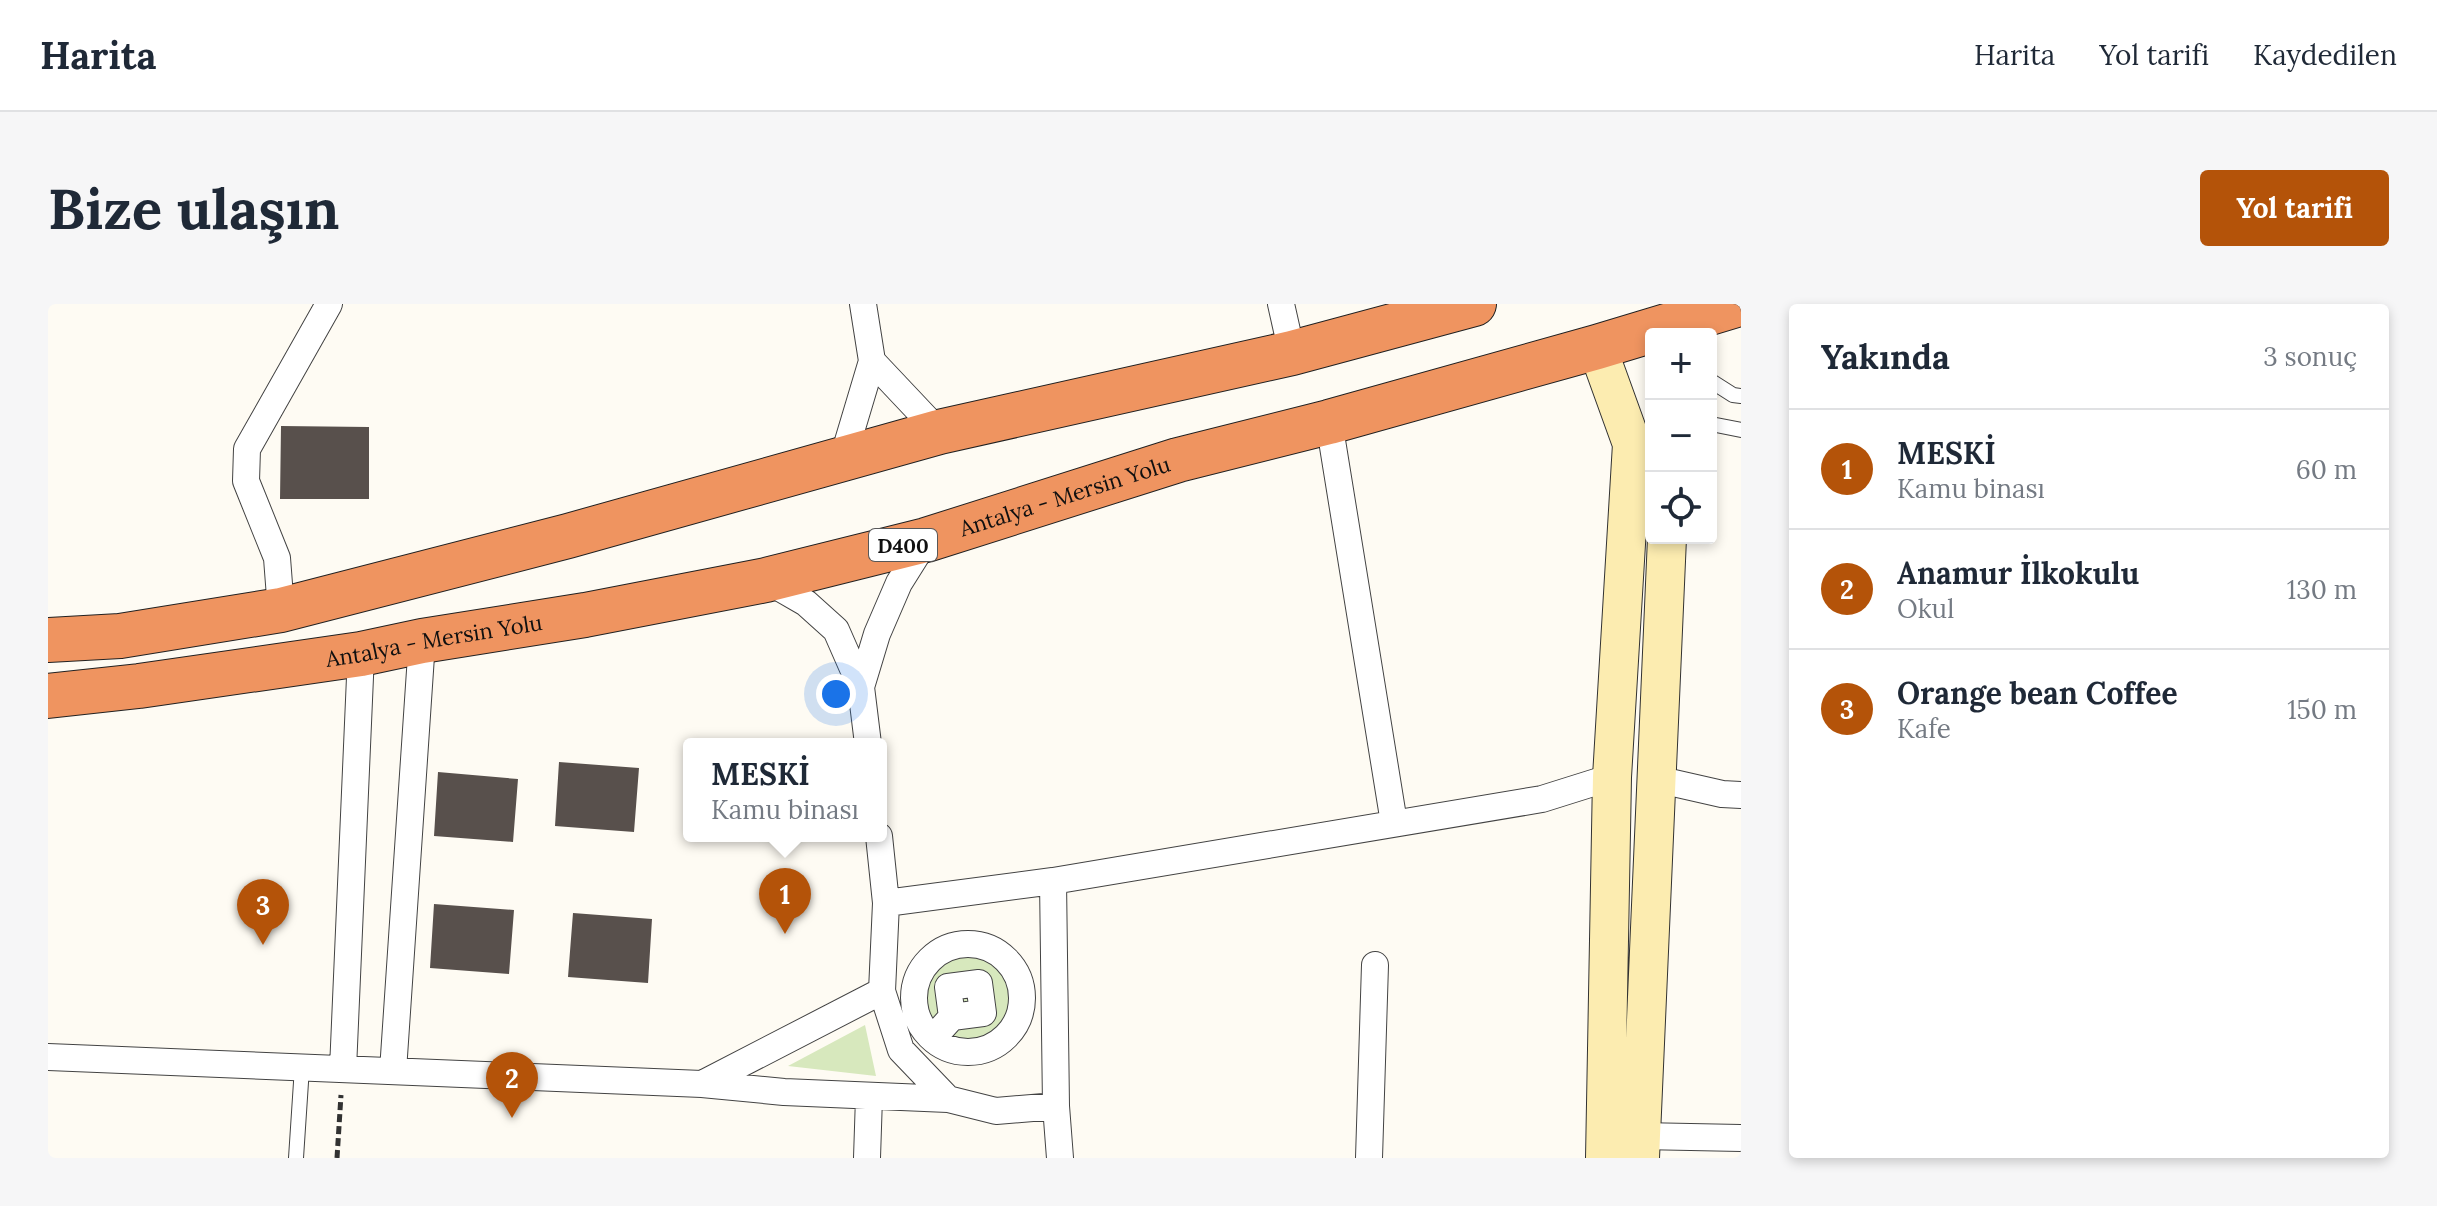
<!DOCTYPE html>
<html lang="tr">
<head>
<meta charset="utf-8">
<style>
	:root { --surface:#fff; --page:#f6f6f7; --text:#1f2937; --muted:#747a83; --line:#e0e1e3; --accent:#b45309 }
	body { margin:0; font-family:Lora,serif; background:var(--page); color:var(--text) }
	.controls { position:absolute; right:24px; top:24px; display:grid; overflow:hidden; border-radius:8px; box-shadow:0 4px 12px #0003 }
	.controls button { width:72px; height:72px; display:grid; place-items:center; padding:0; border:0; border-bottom:2px solid var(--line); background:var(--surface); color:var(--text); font:40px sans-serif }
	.you { position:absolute; left:788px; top:390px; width:28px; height:28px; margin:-20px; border:6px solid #fff; border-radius:50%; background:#1a73e8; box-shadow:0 0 0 12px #1a73e833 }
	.badge { display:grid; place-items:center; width:52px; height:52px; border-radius:50%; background:var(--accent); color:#fff; font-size:26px; font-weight:700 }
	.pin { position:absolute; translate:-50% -66px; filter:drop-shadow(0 2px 4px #0008) }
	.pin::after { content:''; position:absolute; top:42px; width:28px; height:24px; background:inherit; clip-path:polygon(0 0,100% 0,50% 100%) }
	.popup { position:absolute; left:635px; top:434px; width:204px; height:104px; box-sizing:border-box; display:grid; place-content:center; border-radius:8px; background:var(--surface); filter:drop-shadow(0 2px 6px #0005); font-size:26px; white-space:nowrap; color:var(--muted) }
	.popup b { font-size:30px; color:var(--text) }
	.popup::after { content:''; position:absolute; left:50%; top:100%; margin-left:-16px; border:16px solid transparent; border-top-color:var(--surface) }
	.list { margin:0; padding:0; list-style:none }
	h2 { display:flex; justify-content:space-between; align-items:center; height:104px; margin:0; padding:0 32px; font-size:34px }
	h2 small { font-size:26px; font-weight:400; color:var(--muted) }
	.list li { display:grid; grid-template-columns:52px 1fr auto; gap:24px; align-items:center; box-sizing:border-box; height:120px; padding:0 32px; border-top:2px solid var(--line) }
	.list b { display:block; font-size:30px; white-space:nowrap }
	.list p { margin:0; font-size:26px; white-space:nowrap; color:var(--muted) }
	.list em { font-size:26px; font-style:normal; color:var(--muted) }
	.icon { flex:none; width:44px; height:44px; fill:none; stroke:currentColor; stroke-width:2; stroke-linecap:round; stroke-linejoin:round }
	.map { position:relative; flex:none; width:1693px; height:854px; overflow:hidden; border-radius:8px }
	header { display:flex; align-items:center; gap:48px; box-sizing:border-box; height:112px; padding:0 40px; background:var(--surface); border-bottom:2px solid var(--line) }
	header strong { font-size:38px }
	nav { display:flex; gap:44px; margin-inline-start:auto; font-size:28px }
	.intro { display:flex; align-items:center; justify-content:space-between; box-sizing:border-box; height:192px; padding:0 48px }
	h1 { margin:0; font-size:56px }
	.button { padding:20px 36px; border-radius:8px; background:var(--accent); color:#fff; font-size:28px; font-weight:700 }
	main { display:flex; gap:48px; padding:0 48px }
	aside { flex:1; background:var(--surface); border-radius:8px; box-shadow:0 4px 12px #0003 }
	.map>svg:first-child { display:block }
</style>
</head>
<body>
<header>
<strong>Harita</strong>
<nav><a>Harita</a><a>Yol tarifi</a><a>Kaydedilen</a></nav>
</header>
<div class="intro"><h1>Bize ulaşın</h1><a class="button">Yol tarifi</a></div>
<main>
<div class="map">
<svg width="1693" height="854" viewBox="0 0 1693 854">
	<rect width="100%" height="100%" fill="#fefbf3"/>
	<!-- green -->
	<path fill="#d7e8bd" d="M874 695a46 46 0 1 1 92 0a46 46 0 1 1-92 0Z
		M817,721l11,51 -88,-10z"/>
	<!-- building -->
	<path fill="#58504c" d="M233,122l88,1v72h-89z
		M511,458l80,6 -5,64 -79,-6z
		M390,468l80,7 -5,63 -79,-6z
		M386,600l80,6 -5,64 -79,-6z
		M525,609l79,6 -4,64 -80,-6z"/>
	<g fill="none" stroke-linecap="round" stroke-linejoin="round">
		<defs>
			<path id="lane" d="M1663,77l22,14 8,1
				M1663,120l30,6
				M248,854l6,-91"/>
			<path id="street" d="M1233,0l11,49
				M824,57l67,71
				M1281,118l65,401
				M795,154l29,-97 -9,-57
				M718,276l40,23 30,27 25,57 7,57
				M233,306l-4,-52 -31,-77 1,-32 82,-145
				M813,383l16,-53 22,-51 27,-43
				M1608,475l66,15 19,1
				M831,532l7,67 -4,88 19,59 47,49 48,12 60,-5
				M1005,577l3,225 4,52
				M838,599l167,-22 489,-82 70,-22
				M866 694a54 54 0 1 1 108 0a54 54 0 1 1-108 0Z
				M885,734l19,-21 31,-4 -4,-30 -31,4 4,30
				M0,753l654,27 82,8 164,7
				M295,765l18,-415
				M345,767l29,-430
				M654,780l180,-93
				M1592,832l101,2
				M819,854l2,-61
				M1321,854l6,-193"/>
			<path id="secondary" d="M1549,43l35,97 -20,333 -7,381
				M1592,854l27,-620"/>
			<g id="highway">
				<path d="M0,336l72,-4 161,-26 287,-74 371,-104 353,-79 182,-49"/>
				<path id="s1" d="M0,392l91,-10 222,-32 61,-13 163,-26 181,-35 160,-40 252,-80 151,-38 268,-75 142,-43"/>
			</g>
		</defs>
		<!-- lane casing -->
		<use href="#lane" stroke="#434343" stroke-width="16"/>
		<!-- street casing -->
		<use href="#street" stroke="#434343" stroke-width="28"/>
		<!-- secondary casing -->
		<use href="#secondary" stroke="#323232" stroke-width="40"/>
		<!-- highway casing -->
		<use href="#highway" stroke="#212121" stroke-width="46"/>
		<!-- path -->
		<path stroke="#323232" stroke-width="5" stroke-dasharray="8 4" stroke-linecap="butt" d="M289,854l4,-63"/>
		<!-- lane -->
		<use href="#lane" stroke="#fff" stroke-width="14"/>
		<!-- street -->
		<use href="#street" stroke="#fff" stroke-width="26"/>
		<!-- secondary -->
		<use href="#secondary" stroke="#fcecb0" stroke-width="38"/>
		<!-- highway -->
		<use href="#highway" stroke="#ef9460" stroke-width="44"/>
	</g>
	<g text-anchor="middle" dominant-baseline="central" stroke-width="8" stroke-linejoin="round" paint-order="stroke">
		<!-- shield labels -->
		<rect fill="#fff" stroke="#585858" stroke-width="2" x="821" y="225" width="68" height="32" rx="6"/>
		<g font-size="20" font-weight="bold" fill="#101010">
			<text x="855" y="241">D400</text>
		</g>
		<!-- street labels -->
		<g font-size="22" fill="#101010" stroke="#fff">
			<text stroke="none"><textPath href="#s1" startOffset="1038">Antalya - Mersin Yolu</textPath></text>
			<text stroke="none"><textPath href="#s1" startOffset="390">Antalya - Mersin Yolu</textPath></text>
		</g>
	</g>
</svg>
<div class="controls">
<button>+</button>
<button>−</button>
<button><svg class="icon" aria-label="locate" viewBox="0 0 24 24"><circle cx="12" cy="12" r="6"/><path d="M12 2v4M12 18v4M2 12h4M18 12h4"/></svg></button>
</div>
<div class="you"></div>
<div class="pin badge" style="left:737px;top:630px">1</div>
<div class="popup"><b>MESKİ</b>Kamu binası</div>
<div class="pin badge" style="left:464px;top:814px">2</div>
<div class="pin badge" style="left:215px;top:641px">3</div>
</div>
<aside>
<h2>Yakında<small>3 sonuç</small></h2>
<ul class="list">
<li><span class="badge">1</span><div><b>MESKİ</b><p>Kamu binası</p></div><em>60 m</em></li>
<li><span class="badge">2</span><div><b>Anamur İlkokulu</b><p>Okul</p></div><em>130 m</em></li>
<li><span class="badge">3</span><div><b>Orange bean Coffee</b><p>Kafe</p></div><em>150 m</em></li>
</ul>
</aside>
</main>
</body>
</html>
